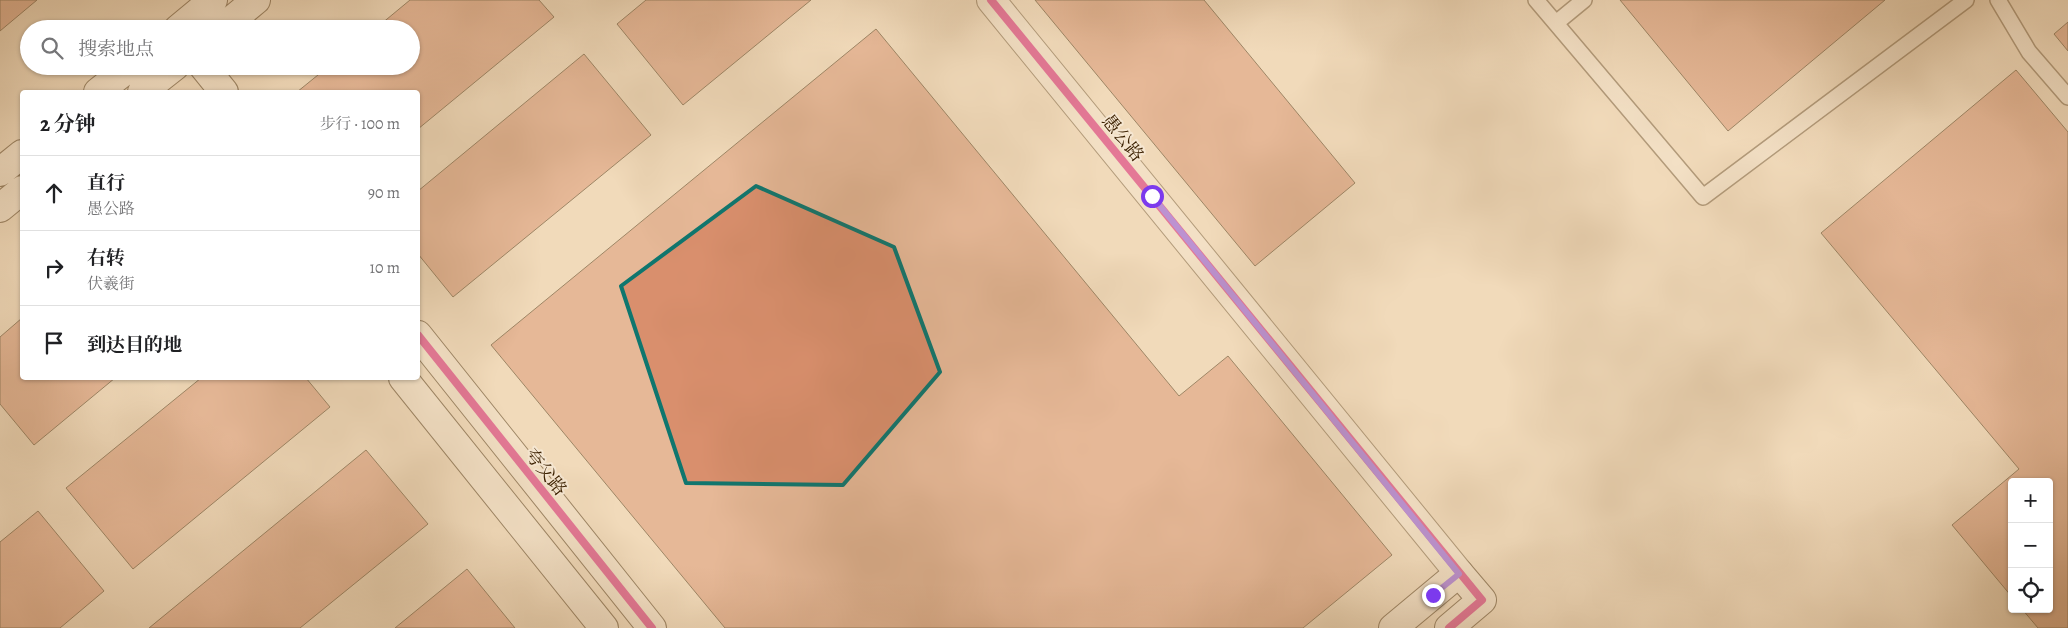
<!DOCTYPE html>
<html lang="zh">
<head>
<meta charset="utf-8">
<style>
	:root { --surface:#fff; --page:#f2f2f2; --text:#202124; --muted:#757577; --line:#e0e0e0 }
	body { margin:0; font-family:Alegreya,"Noto Serif SC",serif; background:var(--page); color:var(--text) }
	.controls { position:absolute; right:15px; bottom:15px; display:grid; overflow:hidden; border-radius:5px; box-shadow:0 1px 4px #0004 }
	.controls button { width:45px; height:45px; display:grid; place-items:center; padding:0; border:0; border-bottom:1px solid var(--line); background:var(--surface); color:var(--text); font:25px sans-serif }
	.stop { position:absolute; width:15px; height:15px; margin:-11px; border:4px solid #7c3aed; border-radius:50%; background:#fff }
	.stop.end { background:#7c3aed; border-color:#fff; box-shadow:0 1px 5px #0008 }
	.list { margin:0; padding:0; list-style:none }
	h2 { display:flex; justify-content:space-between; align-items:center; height:65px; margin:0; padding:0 20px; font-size:21px }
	h2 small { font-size:16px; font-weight:400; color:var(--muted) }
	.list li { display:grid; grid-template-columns:32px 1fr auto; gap:15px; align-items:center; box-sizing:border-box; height:75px; padding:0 20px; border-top:1px solid var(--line) }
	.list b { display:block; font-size:19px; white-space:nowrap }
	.list p { margin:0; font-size:16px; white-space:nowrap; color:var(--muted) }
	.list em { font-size:16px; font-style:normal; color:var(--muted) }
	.icon { flex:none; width:28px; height:28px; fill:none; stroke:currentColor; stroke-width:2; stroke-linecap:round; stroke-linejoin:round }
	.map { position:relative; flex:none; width:2068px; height:628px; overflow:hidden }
	.search { position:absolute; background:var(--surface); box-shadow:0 1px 4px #0004; left:20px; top:20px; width:400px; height:55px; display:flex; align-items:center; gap:12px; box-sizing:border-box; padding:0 18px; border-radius:28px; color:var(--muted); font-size:19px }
	.panel { position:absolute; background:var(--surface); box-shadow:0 1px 4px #0004; left:20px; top:90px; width:400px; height:290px; border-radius:5px }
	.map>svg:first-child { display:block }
</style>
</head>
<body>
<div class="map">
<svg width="2068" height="628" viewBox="0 0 2068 628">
	<rect width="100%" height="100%" fill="#f1daba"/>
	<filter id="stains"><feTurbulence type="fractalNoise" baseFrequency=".004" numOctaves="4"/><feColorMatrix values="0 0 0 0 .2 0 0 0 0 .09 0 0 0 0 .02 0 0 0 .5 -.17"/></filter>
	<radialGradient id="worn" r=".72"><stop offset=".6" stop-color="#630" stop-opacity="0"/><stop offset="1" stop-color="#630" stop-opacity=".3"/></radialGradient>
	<!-- building -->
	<path fill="#d98f6d" stroke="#3b2001" d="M0,0h37l-37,31z
		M410,0h129l15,17 -136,112v-37h-121l32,-26h82v-37h-36z
		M646,0h165l-128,105 -66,-81z
		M1035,0h169l151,183 -100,83z
		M1620,0h265l-157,131z
		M2068,22v29l-14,-17z
		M876,29l303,367 49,-40 164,199 -89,73h-578l-234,-283z
		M584,54l67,81 -198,162 -35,-43v-63z
		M2016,70l52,62v496h-30l-16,-19h27v-127h-37v115l-60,-72 67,-56 -198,-236z
		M22,318v60h93l-81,67 -34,-41v-67z
		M201,378h105l24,29 -197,162 -67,-81z
		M366,450l62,74 -128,104h-151z
		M38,511l66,80 -44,37h-60v-86z
		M467,569l48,59h-120z"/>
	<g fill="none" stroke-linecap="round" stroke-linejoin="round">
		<defs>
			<path id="lane" d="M1536,0l167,197 263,-197
				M1998,0l31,52 39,45
				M1556,23l28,-23"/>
			<path id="street" d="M991,0l468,573"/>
			<path id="secondary" d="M178,29l35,-29
				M221,29l35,-29
				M203,66l21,26
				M98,92l33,-26
				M142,92l33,-26
				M0,172l22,-18
				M0,208l22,-18
				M418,335l234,293
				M403,378l201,250
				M1393,628l66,-55 23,27 -33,28"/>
		</defs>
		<!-- lane casing -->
		<use href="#lane" stroke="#684e2f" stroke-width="18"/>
		<!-- street casing -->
		<use href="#street" stroke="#684e2f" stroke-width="30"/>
		<!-- secondary casing -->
		<use href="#secondary" stroke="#3b2001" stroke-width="30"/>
		<!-- lane -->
		<use href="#lane" stroke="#f6e7d2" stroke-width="15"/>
		<!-- street -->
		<use href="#street" stroke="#f6e7d2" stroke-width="28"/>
		<!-- secondary -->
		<use href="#secondary" stroke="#f6e7d2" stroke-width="28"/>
		<defs>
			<path id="cycleway" d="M991,0l491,600 -33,28
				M418,335l234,293"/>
		</defs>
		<!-- cycleway casing -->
		<use href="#cycleway" stroke="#f6e7d2" stroke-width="11"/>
		<!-- cycleway -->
		<use href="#cycleway" stroke="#d6006c" stroke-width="8"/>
	</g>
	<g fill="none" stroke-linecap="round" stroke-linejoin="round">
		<!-- route -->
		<path stroke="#7c3aed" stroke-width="6" d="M1152,196l307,378 -26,21"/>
	</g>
	<!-- marked area -->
	<path d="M0 0H2068V628H0ZM756,186l138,61 46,125 -97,113 -157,-2 -65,-197z" fill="#f1daba" fill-opacity=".55" fill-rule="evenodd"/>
	<path fill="none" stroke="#0f766e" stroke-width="4" stroke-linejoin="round" d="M756,186l138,61 46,125 -97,113 -157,-2 -65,-197z"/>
	<g text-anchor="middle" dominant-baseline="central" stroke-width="4" stroke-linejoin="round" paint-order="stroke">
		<!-- street labels -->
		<g font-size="18" fill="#3b2001" stroke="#f6e7d2">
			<text transform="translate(1123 138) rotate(51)">愚公路</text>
			<text transform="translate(546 472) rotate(51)">夸父路</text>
		</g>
	</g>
	<rect width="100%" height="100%" filter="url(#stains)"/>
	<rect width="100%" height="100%" fill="url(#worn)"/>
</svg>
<div class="controls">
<button>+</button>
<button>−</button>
<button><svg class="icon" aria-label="locate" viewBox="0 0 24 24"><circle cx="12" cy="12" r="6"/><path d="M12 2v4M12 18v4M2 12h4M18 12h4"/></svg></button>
</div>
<div class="stop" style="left:1152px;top:196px"></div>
<div class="stop end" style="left:1433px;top:595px"></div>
<div class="search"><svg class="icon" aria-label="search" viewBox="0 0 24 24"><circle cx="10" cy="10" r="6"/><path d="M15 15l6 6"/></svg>搜索地点</div>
<section class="panel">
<h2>2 分钟<small>步行 · 100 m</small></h2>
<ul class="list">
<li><svg class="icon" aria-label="ahead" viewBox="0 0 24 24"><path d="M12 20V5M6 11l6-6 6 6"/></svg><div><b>直行</b><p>愚公路</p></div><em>90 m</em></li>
<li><svg class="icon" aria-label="right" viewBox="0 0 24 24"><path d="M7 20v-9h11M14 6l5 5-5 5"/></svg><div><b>右转</b><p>伏羲街</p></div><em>10 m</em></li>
<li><svg class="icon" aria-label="arrive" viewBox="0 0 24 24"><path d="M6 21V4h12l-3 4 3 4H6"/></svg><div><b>到达目的地</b></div></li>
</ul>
</section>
</div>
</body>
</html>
